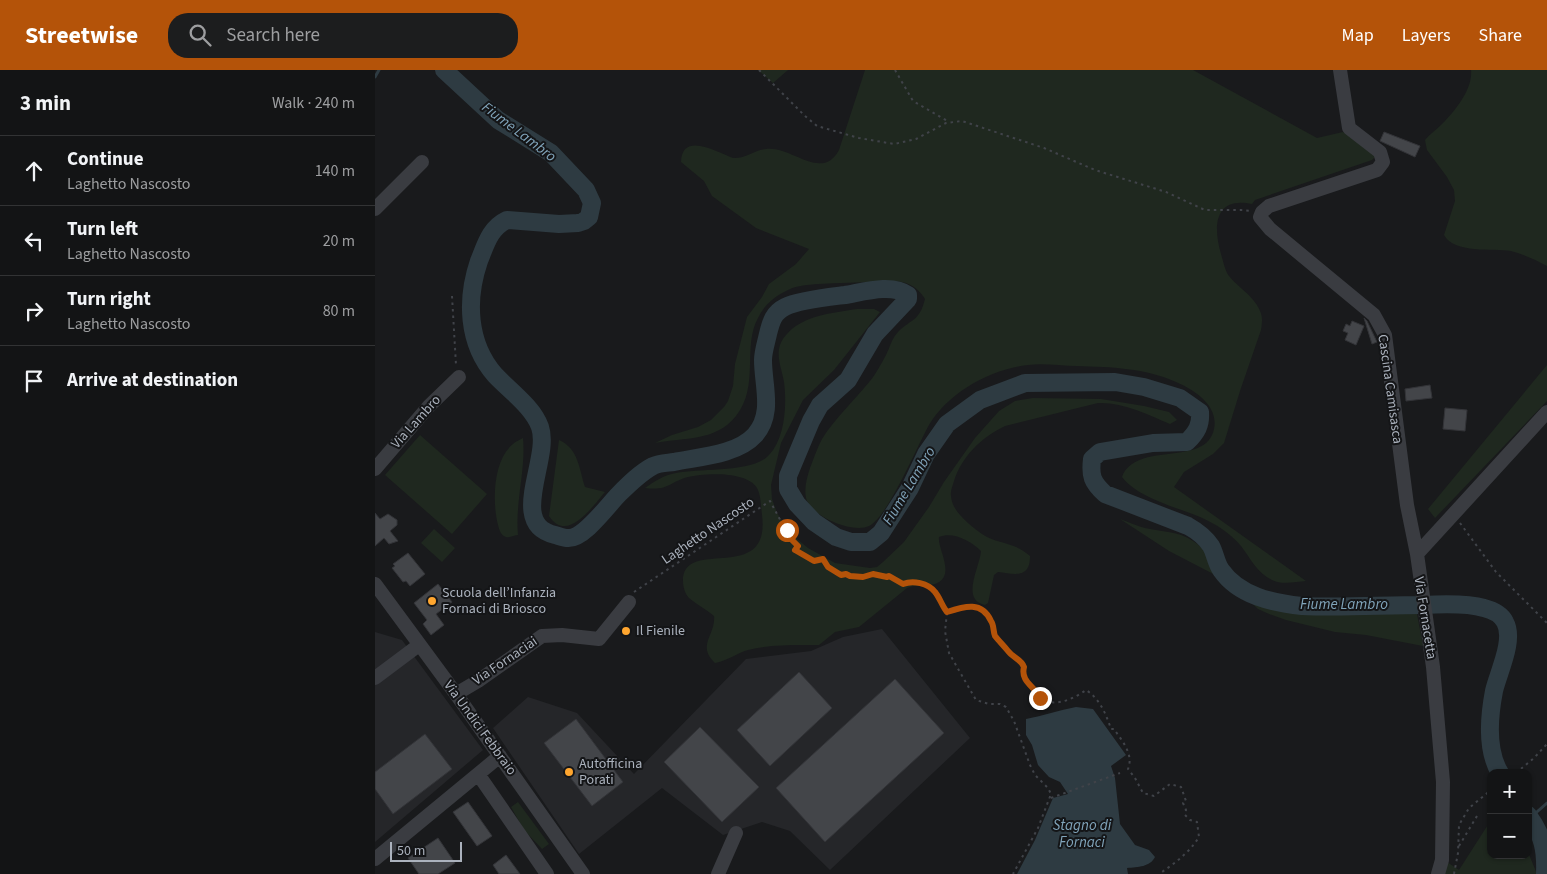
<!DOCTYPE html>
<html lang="en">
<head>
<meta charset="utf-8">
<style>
	:root { --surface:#131415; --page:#1c1d1e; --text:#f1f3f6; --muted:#9d9ea0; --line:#323334; --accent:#b45309 }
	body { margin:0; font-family:"Source Sans 3",sans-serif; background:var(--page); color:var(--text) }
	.controls { position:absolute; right:15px; bottom:15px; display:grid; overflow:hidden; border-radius:10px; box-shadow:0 1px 4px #0004 }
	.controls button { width:45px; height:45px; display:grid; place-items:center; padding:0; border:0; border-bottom:1px solid var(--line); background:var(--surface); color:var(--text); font:25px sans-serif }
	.scale { position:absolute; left:15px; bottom:12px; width:72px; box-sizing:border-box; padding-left:5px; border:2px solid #abb2bd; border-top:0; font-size:14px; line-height:18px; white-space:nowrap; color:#abb2bd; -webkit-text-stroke:4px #141517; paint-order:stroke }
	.stop { position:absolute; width:15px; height:15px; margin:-11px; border:4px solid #b45309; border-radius:50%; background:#fff }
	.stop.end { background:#b45309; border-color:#fff; box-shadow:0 1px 5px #0008 }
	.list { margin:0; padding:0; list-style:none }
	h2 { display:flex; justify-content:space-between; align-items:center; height:65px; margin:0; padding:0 20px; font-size:21px }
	h2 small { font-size:16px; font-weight:400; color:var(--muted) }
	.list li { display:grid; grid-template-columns:32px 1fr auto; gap:15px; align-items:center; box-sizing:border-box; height:70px; padding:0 20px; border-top:1px solid var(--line) }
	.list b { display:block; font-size:19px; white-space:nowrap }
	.list p { margin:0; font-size:16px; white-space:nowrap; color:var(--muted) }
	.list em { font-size:16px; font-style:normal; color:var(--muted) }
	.icon { flex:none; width:28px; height:28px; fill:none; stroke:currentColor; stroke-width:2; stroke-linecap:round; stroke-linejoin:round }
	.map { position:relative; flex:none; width:1172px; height:804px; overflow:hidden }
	header { display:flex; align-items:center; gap:30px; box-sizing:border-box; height:70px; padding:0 25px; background:var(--accent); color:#fff }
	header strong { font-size:24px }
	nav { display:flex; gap:28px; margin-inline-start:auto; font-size:18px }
	.search { width:350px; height:45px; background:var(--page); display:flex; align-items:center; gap:12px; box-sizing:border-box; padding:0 18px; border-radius:20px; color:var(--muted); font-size:19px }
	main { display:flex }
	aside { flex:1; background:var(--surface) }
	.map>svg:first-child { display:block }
</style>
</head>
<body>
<header>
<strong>Streetwise</strong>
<div class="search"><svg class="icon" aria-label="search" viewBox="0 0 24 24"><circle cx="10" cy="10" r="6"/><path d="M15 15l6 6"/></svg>Search here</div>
<nav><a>Map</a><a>Layers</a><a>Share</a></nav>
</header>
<main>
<aside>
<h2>3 min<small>Walk · 240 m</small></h2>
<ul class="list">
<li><svg class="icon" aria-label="ahead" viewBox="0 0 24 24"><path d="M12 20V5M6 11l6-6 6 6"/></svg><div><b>Continue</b><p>Laghetto Nascosto</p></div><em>140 m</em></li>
<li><svg class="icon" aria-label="left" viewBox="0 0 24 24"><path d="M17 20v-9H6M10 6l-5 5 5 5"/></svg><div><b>Turn left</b><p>Laghetto Nascosto</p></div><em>20 m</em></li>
<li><svg class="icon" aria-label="right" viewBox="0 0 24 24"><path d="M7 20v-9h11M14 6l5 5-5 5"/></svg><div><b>Turn right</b><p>Laghetto Nascosto</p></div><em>80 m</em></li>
<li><svg class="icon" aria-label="arrive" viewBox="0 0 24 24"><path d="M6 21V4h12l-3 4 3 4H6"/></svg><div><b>Arrive at destination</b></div></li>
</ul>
</aside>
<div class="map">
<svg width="1172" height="804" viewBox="0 0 1172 804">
	<rect width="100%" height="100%" fill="#191a1c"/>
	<!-- built -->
	<path fill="#252629" d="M507,559l88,109 -140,132 -40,-39 -28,-9 -39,13 -61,-47 -83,66 -86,-126 35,-31 49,16 57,61 112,-115 65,-8 32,-14z
		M0,562l27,8 81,110 -108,92z"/>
	<!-- green -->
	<path fill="#1f281f" d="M383,0h30l-15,13z
		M490,0h328l124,68 26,-6 35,19 -1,4 -5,5 -117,40 -3,4c-38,-8 -39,23 -31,50 2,6 3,13 6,19 8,13 27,22 33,38 3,6 2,13 1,19l-21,61 -16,52 -11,11 -29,18 -10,15 132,94c-10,1 -25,4 -34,-1 -15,-7 -21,-21 -31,-34 -11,-13 -25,-22 -41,-29 -24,-10 -62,-19 -78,-40 14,-37 84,-9 92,-48 5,-23 -19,-39 -38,-47 -31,-14 -65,-15 -99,-16 -16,0 -33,-3 -49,-1 -37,4 -79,27 -99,60 -12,21 -41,92 -60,101 -16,8 -59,-10 -63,-28 -2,-10 1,-21 4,-30 4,-10 7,-20 12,-29 13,-21 32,-38 48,-58 6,-7 11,-17 16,-26 4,-8 6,-17 12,-23 14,-14 21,-10 27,-33 -5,-8 -12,-15 -23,-17 -7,-1 -16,0 -23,0 -21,0 -41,1 -61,2 -10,1 -20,1 -30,6 -13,6 -23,14 -30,28 -16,29 2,68 -22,98 -21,26 -51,21 -81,27l17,-8 26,-8 13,-7 13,-13 4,-6 5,-15 2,-22 12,-47 15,-20 7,-13 27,-20 13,-15 -53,-21 -44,-32 -8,-15 -23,-19c1,-31 36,-10 52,-4 12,1 22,-8 33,-9 26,-3 56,33 73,1z
		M1096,0h76v196c-11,-6 -24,-12 -36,-15 -18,-3 -57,3 -67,-16l11,-34 -1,-11 -7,-13 -20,-27 -2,-10c5,-6 11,-10 17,-16 13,-13 31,-35 29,-54z
		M482,239h17l6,3 -46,58 -31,30 -22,43 -10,42 1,14 5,14 8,12 12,14 11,9 27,15 35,5 7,-1 6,-5 21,-20 25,-35 15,-25 31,-44 24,-27 16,-10 18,-3 68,1 43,7 25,6 8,8 -7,4c-23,-10 -47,-22 -72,-21l-93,23c-23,11 -43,30 -51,55 -1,4 -4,10 -3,15 1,16 19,29 31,38 16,11 32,7 48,22 0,23 -15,18 -32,16l-4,3 -6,28 -3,2c-25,-5 -5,-38 -4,-54 -10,-10 -28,-20 -42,-14 -2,12 18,39 -4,47 -10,3 -18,0 -28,4l-48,39 -24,5 -16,13c-24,0 -47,-1 -71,5 -11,3 -21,11 -33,13 -19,-18 1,-28 -1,-47 -8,-7 -17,-11 -25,-18 -4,-4 -6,-11 -6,-17 0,-45 88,5 79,-66 -1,-8 -1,-20 -5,-27 -10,-17 -52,-15 -69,-11 -19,5 -19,14 -43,11 10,-7 19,-13 31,-15 23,-5 77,0 93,-18 16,-17 18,-50 15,-73 -2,-12 -8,-25 -4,-37 3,-9 13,-18 21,-22 15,-9 38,-11 56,-14z
		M1172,295v36l-112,117 -7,-9z
		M45,365l67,59 -35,40 -67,-59z
		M148,368c3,32 -8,64 -5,97 -3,0 -9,3 -12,2 -5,-1 -7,-8 -8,-12 -6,-23 -5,-65 15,-81 3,-3 7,-4 10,-6z
		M184,370c20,9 20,29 26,47l20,5c-12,14 -38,52 -56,24z
		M745,449c9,3 17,7 25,9 16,4 34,3 48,13 28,18 43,54 77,66 21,7 42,5 64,5 27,-1 55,-1 83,2l6,32 -57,-11 -31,-3 -49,-12 -17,-6 -11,-5 -22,-21 -15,-10 -52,-27z
		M59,459l21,19 -13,14 -21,-19z
		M143,732l31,42 -7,5 -18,-19 -13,-23z
		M1116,750v35h37v-3l9,22h-94l4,-12 12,8z"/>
	<!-- water -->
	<path fill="#2e3b42" d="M701,637l17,2 33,46 -15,11 4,12 5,46 15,21 14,5 6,7c-5,10 -17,10 -28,11l1,6h-111l18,-34 18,-42 15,-4 -8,-12 -11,-5 -11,-12 -6,-20 -6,-10v-16c17,-3 33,-9 50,-12z"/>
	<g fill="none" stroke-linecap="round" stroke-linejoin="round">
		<!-- stream -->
		<path stroke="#2e3b42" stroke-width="3" d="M0,7l4,-7
			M1155,748l17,-15"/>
		<!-- river -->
		<path stroke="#2e3b42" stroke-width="18" d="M69,0l54,50 53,33 35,37 6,13 -3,14 -5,4 -6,2 -19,1 -52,-4c-17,8 -21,24 -28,41 -13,38 -12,82 16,114 14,15 38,32 45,52 11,32 -33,97 15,108 4,1 9,3 13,3 16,1 40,-33 51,-44 10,-10 21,-21 34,-28 6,-3 14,-3 21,-4 24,-5 63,-7 81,-27 19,-22 8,-49 8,-75 0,-8 3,-17 5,-26 3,-12 5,-21 17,-27 14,-7 44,-10 60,-12 18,-3 47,-12 63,0v4l-33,35 -27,46 -28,25 -9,16 -23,55v13l9,15 17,18 22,15 15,5h19l11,-9 29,-45 16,-34 21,-30 33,-24 45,-17 90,-1 29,5 36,11 20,14c1,13 -3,20 -13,30l-34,1 -53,9 -8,7c-2,17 0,23 13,35l83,32c9,5 17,11 23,20 4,7 5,17 10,24 18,26 52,33 81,36 40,2 81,-1 121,-1 18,-1 44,-2 61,3 8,2 17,6 21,14 10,18 -7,51 -11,69 -5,26 -8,59 6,82
			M1153,745c15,21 18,34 17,59"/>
	</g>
	<!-- building -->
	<path fill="#434549" stroke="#333438" d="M1009,62l36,14 -5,11 -35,-16z
		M989,248l3,3 10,21 -5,2z
		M977,251l12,5 -8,19 -11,-5 3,-7 -5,-2 3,-7 4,2z
		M1055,315l2,13 -26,3 -1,-12z
		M1070,338l22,2 -2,21 -22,-2z
		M0,443l5,6 8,-5 9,6v5l-7,6 8,10 -9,3 -5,-6 -9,8z
		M33,483l17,21 -15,12 -4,-5 -3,1 -11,-14 3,-2 -2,-2z
		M63,514l14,18 -16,12 8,11 -13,10 -8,-11 4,-4 -13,-17z
		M424,602l33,36 -62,58 -33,-36z
		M520,609l49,54 -119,109 -49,-54z
		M201,649l47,63 -31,24 -48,-63z
		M325,657l59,60 -37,35 -58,-60z
		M50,664l27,35 -59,45 -18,-25v-17z
		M93,732l24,34 -15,10 -24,-34z
		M63,768l17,25 -17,11h-19l-11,-16z
		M131,785l14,19h-21l-6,-9z"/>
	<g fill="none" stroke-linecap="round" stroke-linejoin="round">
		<!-- path -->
		<path stroke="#404349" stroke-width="2" stroke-dasharray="2.5 4" stroke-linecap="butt" d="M384,0l46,46 12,10 42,12 35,6 22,-5 30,-16 16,-2 82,27 51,22 71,22 39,18h36l10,1
			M520,0l18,31 36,21
			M77,226l4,69
			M1085,453l36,49 51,51
			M259,522l136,-91 20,37 8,7 -2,5 18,11 9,-2c8,14 25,20 41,18 4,-1 7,-3 11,-3 4,1 8,2 12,3l3,-1 13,8c10,-4 25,-1 32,8 5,6 8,14 13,20 16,-6 39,-12 45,12 1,4 0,8 2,12 4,5 9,10 13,15 5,7 13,8 16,16 -5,15 12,19 16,31 15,10 33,1 46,-8 14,9 20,24 25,39h3c8,12 20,25 14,40l7,9 8,15 11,3 16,-12 11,3 5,14 -3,2 3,7 -1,5 5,5 7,2 2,15c-10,16 -25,27 -40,37
			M572,543l-2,18 4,22 27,47 13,4h11l6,3 8,14 16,44 5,10 13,13 3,6 -13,34 -25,46
			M1141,703l18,-15 13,-14
			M676,728l69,-25
			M1084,776l18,-30
			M1079,804l4,-21 1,-28 10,-17 22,-18"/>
		<!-- minor -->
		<path stroke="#3a3c41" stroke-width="14" d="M965,0l9,58 31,24 3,10 -6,8 -108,36 -7,6 -2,5 10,12 104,86 11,20 22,170 10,49 16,113 10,115 -1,78 -4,14
			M0,139l47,-47
			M0,399l54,-63 30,-29
			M1042,484l130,-142
			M0,514l81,110 127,180
			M0,608l44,-33
			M81,624l22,-13 64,-45 20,-1 37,4 30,-37
			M103,704l69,100
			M0,789l125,-103
			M343,804l18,-41"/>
	</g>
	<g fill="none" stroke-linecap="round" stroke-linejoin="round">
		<!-- route -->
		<path stroke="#b45309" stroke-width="6" d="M412,460l3,8 8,8 -3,4 19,11 9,-2 5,8 13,8 5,-1 4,2 13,1 10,-3 14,3 2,-1 14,8c10,-4 25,-1 32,8 5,6 7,14 12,20 18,-6 35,-11 44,9 3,4 2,10 4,15 4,5 9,10 13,15 5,7 13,8 16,16 -4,15 12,20 16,31"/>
	</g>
	<!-- markers -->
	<g fill="#ffa62f" stroke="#141517" stroke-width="2">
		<circle cx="57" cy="531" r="5"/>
		<circle cx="251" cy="561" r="5"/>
		<circle cx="194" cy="702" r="5"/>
	</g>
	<g text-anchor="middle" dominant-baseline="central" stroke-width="4" stroke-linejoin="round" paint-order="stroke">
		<!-- street labels -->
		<g font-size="14" fill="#abb2bd" stroke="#141517">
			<text transform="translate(1015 319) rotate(82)">Cascina Camisasca</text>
			<text transform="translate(41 352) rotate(-48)">Via Lambro</text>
			<text transform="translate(333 461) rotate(-34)">Laghetto Nascosto</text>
			<text transform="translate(1050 548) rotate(81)">Via Fornacetta</text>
			<text transform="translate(130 591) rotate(-34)">Via Fornaciai</text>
			<text transform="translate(105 658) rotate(54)">Via Undici Febbraio</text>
		</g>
		<!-- poi labels -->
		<g font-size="14" fill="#abb2bd" stroke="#141517" text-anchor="start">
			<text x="67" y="523">Scuola dell’Infanzia<tspan x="67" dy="16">Fornaci di Briosco</tspan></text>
			<text x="261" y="561">Il Fienile</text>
			<text x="204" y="694">Autofficina<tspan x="204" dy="16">Porati</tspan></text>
		</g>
		<!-- water labels -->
		<g font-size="15" font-style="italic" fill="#80a4ba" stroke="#141517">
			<text transform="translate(144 62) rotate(37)">Fiume Lambro</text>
			<text transform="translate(534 416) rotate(-59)">Fiume Lambro</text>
			<text x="969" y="534">Fiume Lambro</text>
			<text x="707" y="755">Stagno di<tspan x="707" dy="17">Fornaci</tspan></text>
		</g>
	</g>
</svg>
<div class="controls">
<button>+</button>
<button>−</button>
</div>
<div class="scale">50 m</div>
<div class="stop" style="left:412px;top:460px"></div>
<div class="stop end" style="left:665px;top:628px"></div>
</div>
</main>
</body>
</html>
